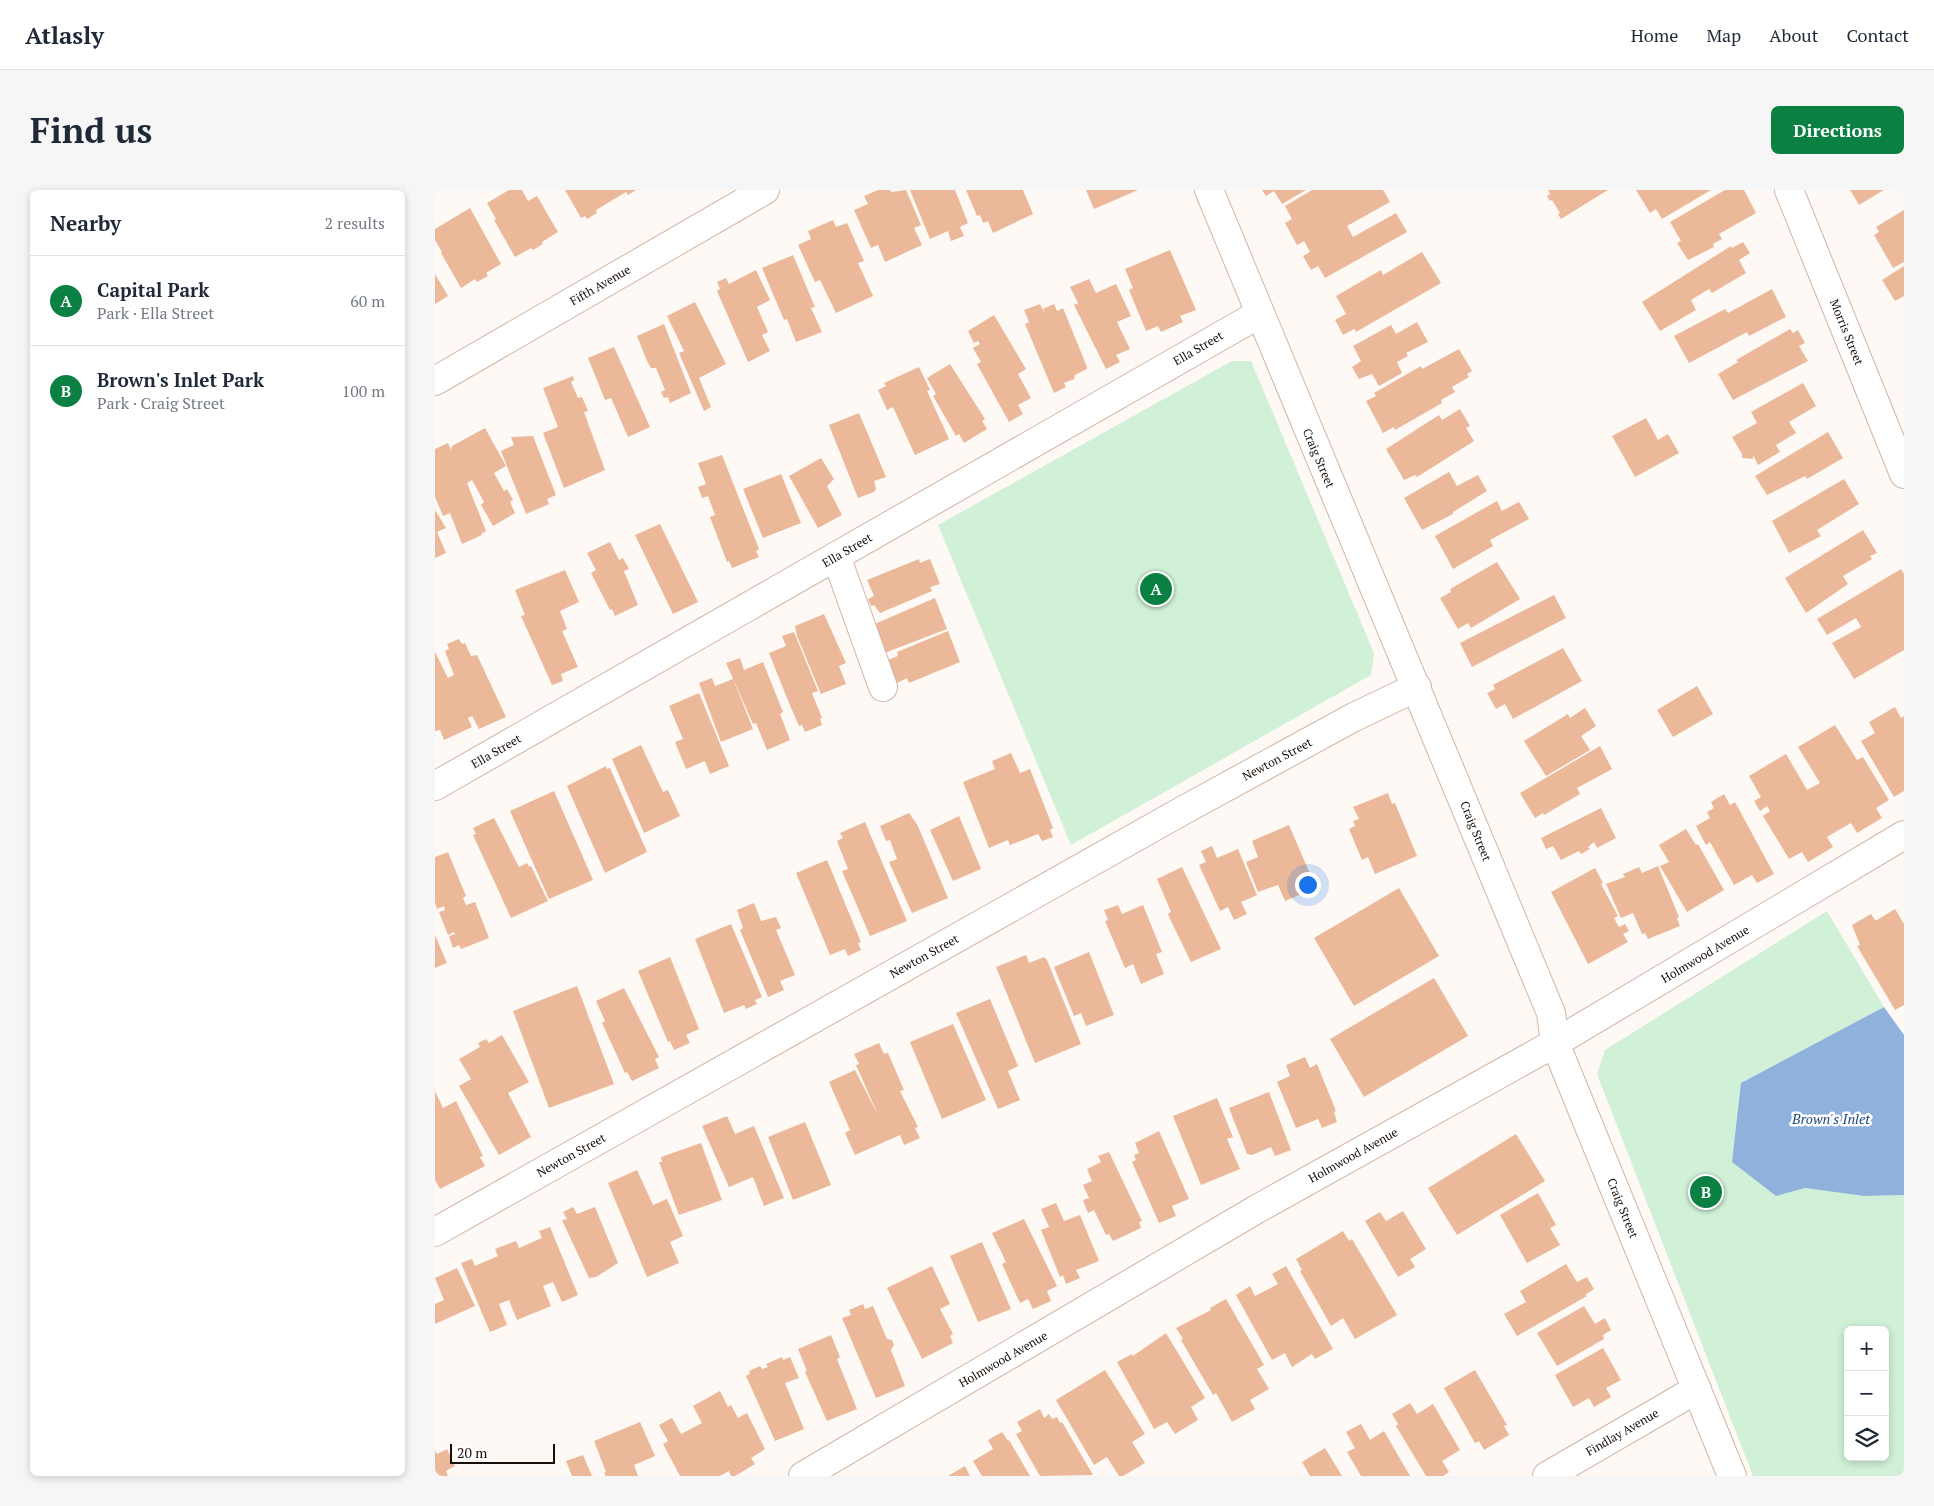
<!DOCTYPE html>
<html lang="en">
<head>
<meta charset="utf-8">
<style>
	:root { --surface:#fff; --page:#f6f6f7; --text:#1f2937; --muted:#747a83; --line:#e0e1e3; --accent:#0b8043 }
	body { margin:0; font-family:"PT Serif",serif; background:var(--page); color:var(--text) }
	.controls { position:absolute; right:15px; bottom:15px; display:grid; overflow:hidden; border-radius:8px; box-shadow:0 2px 8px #0003 }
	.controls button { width:45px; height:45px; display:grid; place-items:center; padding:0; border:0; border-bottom:1px solid var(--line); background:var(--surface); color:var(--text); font:25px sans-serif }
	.scale { position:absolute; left:15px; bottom:12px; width:105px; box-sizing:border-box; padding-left:5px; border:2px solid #180f09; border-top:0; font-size:14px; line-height:18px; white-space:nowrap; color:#180f09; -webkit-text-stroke:4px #fff; paint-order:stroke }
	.you { position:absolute; left:872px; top:694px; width:18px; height:18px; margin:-12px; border:4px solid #fff; border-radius:50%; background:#1a73e8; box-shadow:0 0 0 8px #1a73e833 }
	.badge { display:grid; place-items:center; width:32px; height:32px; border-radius:50%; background:var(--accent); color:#fff; font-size:16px; font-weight:700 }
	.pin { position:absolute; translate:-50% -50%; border:2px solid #fff; box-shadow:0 1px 5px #0006 }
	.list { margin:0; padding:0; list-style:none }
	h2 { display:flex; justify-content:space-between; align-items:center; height:65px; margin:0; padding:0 20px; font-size:21px }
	h2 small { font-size:16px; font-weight:400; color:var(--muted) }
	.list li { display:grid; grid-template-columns:32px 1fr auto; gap:15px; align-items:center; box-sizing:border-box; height:90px; padding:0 20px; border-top:1px solid var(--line) }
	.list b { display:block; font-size:19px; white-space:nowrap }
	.list p { margin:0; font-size:16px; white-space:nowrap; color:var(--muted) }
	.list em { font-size:16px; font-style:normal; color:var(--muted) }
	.icon { flex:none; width:28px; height:28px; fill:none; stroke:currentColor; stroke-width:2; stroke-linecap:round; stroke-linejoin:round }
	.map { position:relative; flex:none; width:1469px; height:1286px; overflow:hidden; border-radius:8px }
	header { display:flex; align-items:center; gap:30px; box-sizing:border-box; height:70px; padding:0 25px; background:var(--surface); border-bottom:1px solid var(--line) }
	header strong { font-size:24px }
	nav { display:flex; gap:28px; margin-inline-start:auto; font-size:18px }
	.intro { display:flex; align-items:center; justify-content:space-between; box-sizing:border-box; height:120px; padding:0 30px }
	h1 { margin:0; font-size:35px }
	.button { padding:12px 22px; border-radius:8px; background:var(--accent); color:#fff; font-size:18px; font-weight:700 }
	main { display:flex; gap:30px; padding:0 30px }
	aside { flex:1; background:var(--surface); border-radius:8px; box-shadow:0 2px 8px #0003 }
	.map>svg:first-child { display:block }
</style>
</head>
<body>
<header>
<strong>Atlasly</strong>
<nav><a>Home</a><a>Map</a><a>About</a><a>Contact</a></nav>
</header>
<div class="intro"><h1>Find us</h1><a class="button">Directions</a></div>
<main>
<aside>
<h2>Nearby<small>2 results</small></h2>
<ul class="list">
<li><span class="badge">A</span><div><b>Capital Park</b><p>Park · Ella Street</p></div><em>60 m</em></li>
<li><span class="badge">B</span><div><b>Brown's Inlet Park</b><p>Park · Craig Street</p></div><em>100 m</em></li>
</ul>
</aside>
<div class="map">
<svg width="1469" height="1286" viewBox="0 0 1469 1286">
	<rect width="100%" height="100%" fill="#fef9f5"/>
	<!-- green -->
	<path fill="#d0f0d8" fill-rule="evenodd" d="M797,171h19l123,292 -3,22 -300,170 -133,-320z
		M1392,721l57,96 -143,76 35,113 29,-8 59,8 40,-1v281h-151l-156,-402 8,-24zM1413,1140h37v127h-37z"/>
	<!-- water -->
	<path fill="#90b1dc" d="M1449,817l20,28v160l-40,1 -59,-8 -29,8 -44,-34 9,-79z"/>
	<!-- building -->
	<path fill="#ebb999" d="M74,0h13l6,11 9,-5 21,36 -16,10 1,2 -10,6 -2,-2 -16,9 -21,-37 2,-1 -9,-16z
		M130,0h71l-8,5 -2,-3 -30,18 1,3 -10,6 -2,-3 -4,2z
		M443,0h12l1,2 15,-2 15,35 -7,3 8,17 -37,17 -7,-17 -7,3 -17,-38 14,-6 -4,-8z
		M475,0h45l13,33 -8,4 4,9 -13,5 -3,-10 -18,8z
		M531,0h57l10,24 -40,19 -5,-12 -5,2 -3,-8 -3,1z
		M651,0h52l-44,19z
		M827,0h44l-24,14 -8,-13 -8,5z
		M877,0h71l7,12 -43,24 6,11 43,-24 11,19 -82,46 -7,-12 -7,4 -8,-14 7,-4 -6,-11 -7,4 -12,-22 7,-4 -7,-13z
		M1113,0h60l-47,29 -3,-5 2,-1 -8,-13 -2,1 -3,-5 3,-2z
		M1201,0h75l-49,29 -6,-10 -6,4z
		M1290,0h19l12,23 -37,21 3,5 -9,5 1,3 -26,13 -11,-17 4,-2 -11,-19z
		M1415,0h34l-25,15z
		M35,18l31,56 -15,9 2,3 -11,6 -2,-3 -14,9 -20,-35 1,-1 -7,-12v-11z
		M1469,20v52l-11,6 -19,-33 5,-3 -3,-5z
		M398,30l3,7 11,-4 17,38 -6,2 15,33 -37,17 -16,-33 -5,2 -17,-37 13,-6 -3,-8z
		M1308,52l7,11 -11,7 7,13 -34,20 -3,-4 -18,11 5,10 -36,21 -18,-29 89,-56 1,2z
		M735,60l26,60 -16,6 3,6 -22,10 -3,-6 -12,5 -17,-41 4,-2 -8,-19z
		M987,62l19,31 -85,49 -2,-3 -11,6 -8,-15 11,-6 -10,-18 45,-26 2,5z
		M358,65l22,52 -4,1 11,24 -26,10 -9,-23 -3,1 -22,-52z
		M1469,76v30l-9,5 -13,-21z
		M321,80l14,30 -13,7 11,25 -6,3 8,16 -22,11 -31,-71 3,-2 -3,-7 9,-4 3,6z
		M0,84l13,22 -13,8z
		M654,89l7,14 20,-9 15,32 -14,6 13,27 -14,6 4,7 -14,7 -32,-64 4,-2 -8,-16z
		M1337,99l14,28 -37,19 -2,-4 -58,31 -15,-27 51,-27 3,4z
		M260,112l31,62 -27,14 12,29 -7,4 -25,-58 5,-2 -17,-35z
		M605,114l5,11 -2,-6 11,-5 3,7 6,-3 24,59v2l-12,6 -1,4 -10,4 2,4 -12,6 -29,-69 4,-2 -5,-12z
		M559,125l32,54 -8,5 13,24 -13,7 5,9 -14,8 -32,-58 4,-2 -8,-14 7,-4 -2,-3 -4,2 -6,-12z
		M982,132l11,20 -22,11 2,3 -11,6 5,11 -23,13 -7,-12 -13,5 -7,-12 9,-6 -8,-15 38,-21 5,9z
		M229,134l27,69 -21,10 -2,-6 -4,1 -3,-6 4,-2 -9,-22h-5l-4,-7 -10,-25z
		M1355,139l3,4 5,-3 7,13 -6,3 9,15 -75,39 -15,-26 20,-12 -2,-2z
		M179,157l36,80 -22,10 -17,-39 -6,2 -17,-42z
		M1024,159l13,22 -5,3 2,3 -17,10 3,5 -14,8 1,3 -47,27 -1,-3 -11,6 -17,-32 10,-5 -2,-3 47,-27 1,3z
		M515,174l35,55 -3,2 5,8 -23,14 -5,-9 -3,2 -23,-40 3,-2 -9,-16z
		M484,177l11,23 -3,1 22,48 -34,16 -22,-48 -6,3 -9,-20 8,-4 -2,-3z
		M138,186l1,4 -3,2 7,16 4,-1 6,14 -4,1 21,58 -41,18 -21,-55 15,-6 -15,-39z
		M1368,193l13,23 -27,16 7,11 -20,12 4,7 -22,13 -5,-10v4l-11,-1v-4l-10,-17 25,-14 -6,-11z
		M1025,219l10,17 -4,2 8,13 -57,36 -2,-2 -11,5 -18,-31 53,-34 3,5z
		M424,223l27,64 -12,4 2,8 -2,3 -16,6 -29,-73z
		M1211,228l12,22 10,-6 11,19 -44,24 -23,-41z
		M50,238l21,38 -12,7 10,18 3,-2 6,11 -3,2 5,11 -22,13 -12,-21 3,-3 -12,-22 -5,3 19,48 -5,3 1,1 -20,9 -12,-31 -7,3 -8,-19v-48l13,-6 3,7 1,-4z
		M1393,242l15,26 -36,21 -2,-3 -38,19 -12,-19z
		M98,246l23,59 -9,4 2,5 -23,10 -25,-63 13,-6 -3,-8z
		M287,265l37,94 -3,2 3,6 -27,11 -3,-7 -2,1 -17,-45 5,-2 -7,-19 -6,2 -4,-11 8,-3 -8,-21z
		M386,268l13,21 -7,7 15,29 -24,13 -29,-52z
		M1014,282l8,14 21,-11 9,16 -34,21v2l-31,16 -18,-32z
		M346,284l20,49 -38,15 -20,-49z
		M1409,289l15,25 -42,26 4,6 -32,17 -17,-32z
		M1062,311l5,10 17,-9 10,17 -39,21 3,6 -40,23 -18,-33z
		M0,320l11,18 -9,4 9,21 -11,5z
		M225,334l38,78 -25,12 -38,-79z
		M1428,340l14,23 -7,3 2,3 -29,17 5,8 -42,29 -21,-35z
		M175,352l9,18 4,-2 6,11 -5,2 14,34 -23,11 -3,-7 -2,1 -19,-37 5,-3 -9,-17z
		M484,369l1,4 10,-4 10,25 -10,3 2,4 -52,22 -6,-8 -3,1 -3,-7 6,-3 -7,-16z
		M1062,372l23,37 -49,29 -3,-5 -10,6 -18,-31 11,-6 -1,-3z
		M1466,379l3,5v76l-50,29 -22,-36 29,-16 -5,-9 -29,17 -10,-16z
		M130,380l14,32 -19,9 7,18 -5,2 16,36 -17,7 2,7 -11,4 -31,-69 4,-1 -10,-25z
		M1119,405l12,23 -94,49 -12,-24z
		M500,408l12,31 -65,25 -12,-28z
		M389,424l22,49 -7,3 7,18 -25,10 -24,-58 -2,-10z
		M513,441l12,31 -51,21 -2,-5 -14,7 -10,-23 15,-6 -1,-4z
		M359,442l24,59 -6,2 10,25 -2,1 2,6 -17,7 -3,-7 -3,1 -10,-23 -20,-50 17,-7 -4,-10z
		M24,449l3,5 3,-1 6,13 6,-1 29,62 -27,12 -7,-13 -4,2 4,9 -28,13 -4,-10 -5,1v-79l13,26 6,-3 -9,-24 4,-2 -2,-5z
		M1128,458l19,33 -69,38 -8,-15 -9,5 -9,-16 8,-4 -2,-4z
		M305,468l4,12 19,-8 20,50 -3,2 10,26 -23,10 -11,-27 -3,1 -27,-61z
		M277,488l3,8 18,-7 20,50 -32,13 -22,-59z
		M1262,496l16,28 -40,23 -16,-27z
		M264,503l30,73 -19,8 -5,-13 -19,8 -11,-27 8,-3 -14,-33z
		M1460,517l6,11 3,-2v75l-10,6 -33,-56 14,-8 -6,-11z
		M1150,518l11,18 -15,10 9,14 -44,26 -22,-35 44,-27 2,4z
		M1400,535l22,35 6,-3 26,43 -13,8 6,10 -25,15 -6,-10 -14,8 -10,6 6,10 -25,15 -6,-10 -13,7 -26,-43 7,-5 -3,-5 -7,5 -6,-10 7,-4 -12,-21 37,-22 21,36 13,-7 -22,-36z
		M206,555l22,47 5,-2 12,26 -36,17 -32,-74z
		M1165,556l12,23 -35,19 3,6 -36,21 -1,-2 -8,5 -15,-25z
		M576,563l9,20 10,-4 23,59 -3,2 3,7 -11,4 -4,-7 -28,11 -2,-5 -19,8 -26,-66 32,-13 -3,-8z
		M171,576l1,3 3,-1 37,84 -42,21 -38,-87z
		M119,601l39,89 -44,19 -39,-88z
		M953,603l4,11 3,-1 22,53 -42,18 -7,-17 -6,3 -13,-31 6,-3 -2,-5 6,-2 -6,-12z
		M1289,604l6,11 5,-3 39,72 -17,9 -5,-8 -18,10 -24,-43 -4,3 -10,-19 14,-8 -3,-6 7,-4 -3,-6z
		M1166,618l15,30 -19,10 -3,-6 -6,5 2,2 -9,5 -2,-3 -18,9 -8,-14 -7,3 -5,-11z
		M474,623l9,13 30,72 -36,15 -23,-51 8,-3 -7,-19 -4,1 -6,-15z
		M524,626l22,53 -28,12 -23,-51z
		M59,628l25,49 8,-4 2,4 2,-1 17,35 -37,17 -38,-83 3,-1 -3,-6z
		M430,632l42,99 -37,15 -28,-65 6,-2 -11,-28 6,-3 -3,-5z
		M854,635l27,63 -31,13 -7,-16 -20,7 -12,-30 12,-5 -6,-16z
		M1251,639l10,16 2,-1 26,46 -37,22 -27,-46 9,-4 -10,-17z
		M777,656l5,12 21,-9 19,46 -16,7 6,12 -13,6 -6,-13 -8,4 -21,-46 7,-3 -5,-11z
		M13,662l18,44 -3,2 3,7 9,-3 14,36 -28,11 -2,-4 -6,3 -4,-12 6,-2 -1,-2 -6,3 -9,-23 6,-2 -1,-4 -7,3 -2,-6v-46z
		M392,670l34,82 -3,1 3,7 -13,6 -3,-7 -15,6 -34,-82z
		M1223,676l21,51 -2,1 3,8 -32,13 -3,-6 -3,1 -9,-21 -12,5 -15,-34 19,-7 -2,-3 16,-7 3,6z
		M747,677l39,82 -30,13 -20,-41 -3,-7 3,-2 -14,-33z
		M1160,678l8,15 -2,1 17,32 -4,2 5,9 6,-3 4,7 -6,3 5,8 -40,22 -37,-72z
		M964,698l40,68 -85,50 -40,-68z
		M319,713l7,18 15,-4 5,11 -5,2 19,45 -15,6 4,9 -16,7 -28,-67 3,-2 -6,-18z
		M683,715l4,9 21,-9 19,47 -6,2 8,20 -23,10 -8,-20 -8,4 -20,-47 3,-1 -4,-10z
		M1460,719l9,15v81l-9,5 -38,-64 3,-1 -8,-20 19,-11 4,6h2z
		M296,734l31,73 -7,3 2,4 -11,5 -2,-4 -20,8 -29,-74z
		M0,745l12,28 -12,5z
		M654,762l25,63 -28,11 -5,-13 -7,3 -20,-49z
		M591,765l3,8 15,-6 3,3 34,84 -46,19 -39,-96z
		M235,767l29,72 -13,6 4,8 -16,7 -4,-9 -2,1 -30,-71z
		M999,788l34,58 -104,61 -34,-58z
		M142,796l37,98 -65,24 -36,-97z
		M189,798l35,69 -4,2 4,9 -27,13 -5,-9 -2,1 -23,-50 3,-2 -9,-20z
		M555,809l28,67 -10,5 12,29 -22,9 -42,-96z
		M518,834l33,76 -44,19 -32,-77z
		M67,845l27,47 -21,11 23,44 -32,18 -40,-69 12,-7 -12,-20 21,-12 -2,-4 8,-4 3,4z
		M444,853l5,11 4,-1 16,37 -4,1 18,36 -3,1 5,10 -16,7 -4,-10 -45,20 -10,-22 5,-3 -21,-48 26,-12 23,45 -22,-50 3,-1 -5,-10z
		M870,867l5,11 7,-4 19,47 -2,1 3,10 -15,6 -4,-9 -22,9 -19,-46 13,-6 -4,-11z
		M0,901l8,17 13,-7 27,55 -3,1 5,9 -45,23 -5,-9z
		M834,902l22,58 -16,6 -4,-9 -19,8 -5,-1 -18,-46z
		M782,908l16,39 -6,2 13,30 -39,16 -28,-69z
		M292,926l8,18 19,-8 30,72 -20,8 -11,-29 -24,10 -27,-61z
		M370,932l26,63 -38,15 -25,-63z
		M724,941l30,68 -17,7 4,10 -17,7 -27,-61 4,-2 -2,-5 5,-2 -4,-10z
		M1081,944l29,47 -88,54 -29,-47z
		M266,953l21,57 -43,15 -20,-53h3l-1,-5z
		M674,962l33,69 -3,1 2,6 -28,13 -4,-7 -3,1 -12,-25 -6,3 -5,-13 6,-2 -6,-13 9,-4 -5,-12 14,-7 -3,-6z
		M202,980l16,35 14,-6 16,37 -13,6 9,21 -32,14 -39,-94z
		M1103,1003l18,32 -6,3 10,17 -33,18 -27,-48z
		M621,1013l8,18 16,-6 19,46 -23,9 4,8 -14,6 -3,-9 -3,2 -19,-47 8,-3 -8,-18z
		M138,1017l4,7 18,-7 23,56 -22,14 -7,1 -27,-58 5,-1 -4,-7z
		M968,1021l23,38 -16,10 5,8 -17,10 -33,-56 15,-9 6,9z
		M589,1029l33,67 -10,5 4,10 -18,8 -5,-10 -8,4 -18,-39 4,-2 -14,-29z
		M115,1037l28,68 -16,7 -9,-20 -10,4 8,20 -34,14 -8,-20 -10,4 8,21 -17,7 -29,-69 11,-4 3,7 23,-10 -3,-7 21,-8 3,7 23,-10 -3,-7z
		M908,1041l6,10 3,-2 45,76 -42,24 -12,-21 -12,8 -31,-55 2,-1 -6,-11z
		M547,1052l29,67 -33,13 -28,-66z
		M1131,1074l11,18 10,-5 7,12 -9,6 2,1 -70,40 -13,-22 22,-12 -6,-11z
		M497,1076l18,38 -10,5 13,25 -3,2 3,7 -31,16 -35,-71z
		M851,1076l47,83 -18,10 -3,-5 -20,13 -7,-14 -13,7 -36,-65 14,-9 5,10 23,-12 -6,-10z
		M22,1078l18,38 -40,18v-20l9,-4 -9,-22z
		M791,1109l38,66 -7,4 12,20 -19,11 5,9 -23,13 -16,-29 -3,2 -32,-55 2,-1 -7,-11 35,-18 -1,-2z
		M428,1114l2,5 8,-3 14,33 5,1 2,5 -3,5 14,36 -29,12 -34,-80 9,-3 -2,-5z
		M1149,1116l11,18 10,-6 6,12 -8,5 1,4 -47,27 -20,-33z
		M731,1143l39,65 -14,9 7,13 -23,14 -8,-12 -13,7 -37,-67 15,-8 1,2z
		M396,1145l9,22 -3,2 20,50 -30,12 -22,-49 2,-1 -9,-22z
		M1168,1158l18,32 -15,8 5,9 -17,10 -5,-9 -16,9 -18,-32z
		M347,1167l1,3 7,-3 9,21 -14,5 19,46 -29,12 -29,-65 4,-2 -1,-3 11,-5 2,3 6,-2 -2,-3z
		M670,1180l40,64 -13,8 13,21 -22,13h-4l-12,-19 -13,8 -38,-65z
		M1040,1180l32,55 -3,1 5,9 -25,15 -5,-9 -4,2 -31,-55z
		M285,1201l8,16 3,-2 7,13 9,-5 18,36 -14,9 4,6 -20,12h-4l-2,-5 -9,5h-40l-17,-32 5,-3 -9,-16 13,-7 9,16 21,-11 -9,-17z
		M975,1213l7,11 16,-10 27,46 -18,11 7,11 -6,4h-17l-30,-50 2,-2 -6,-10z
		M605,1219l4,9 5,-4 3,5 5,-2 3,6 2,-1 31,53 -53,1 -24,-42 6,-3 -5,-9z
		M205,1232l15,34 -21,9 4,11h-32l-2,-3 2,-1 -12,-31z
		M926,1234l9,16 14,-9 26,45h-49l-14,-24 8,-4 -9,-16z
		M567,1242l6,9 1,-1 21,36h-48l-9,-15 20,-12 -5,-9z
		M890,1258l17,28h-32l-8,-14z
		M12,1259l8,17 -9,5 2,5h-13v-26l2,4z
		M148,1265l9,21h-20l-6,-15z
		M530,1276l5,10h-22z"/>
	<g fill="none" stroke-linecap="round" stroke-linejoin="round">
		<defs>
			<path id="minor" d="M774,0l342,823 4,30 177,433
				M1354,0l115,284
				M0,191l330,-191
				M401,366l47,131
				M0,596l824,-472
				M0,1042l747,-421 172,-94 63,-30
				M368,1286l454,-267 298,-166 349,-208
				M1112,1286l150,-87"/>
		</defs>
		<!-- minor casing -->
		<use href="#minor" stroke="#d0b5a4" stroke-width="30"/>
		<!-- minor -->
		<use href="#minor" stroke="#fff" stroke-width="28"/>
	</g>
	<g text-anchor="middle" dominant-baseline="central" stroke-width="5" stroke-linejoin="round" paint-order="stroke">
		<!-- street labels -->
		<g font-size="12" fill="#180f09" stroke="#fff">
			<text transform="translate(165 95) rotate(-30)">Fifth Avenue</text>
			<text transform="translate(1412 142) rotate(68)">Morris Street</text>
			<text transform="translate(763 158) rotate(-30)">Ella Street</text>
			<text transform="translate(884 268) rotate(67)">Craig Street</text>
			<text transform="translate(412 360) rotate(-30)">Ella Street</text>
			<text transform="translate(61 561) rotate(-30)">Ella Street</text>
			<text transform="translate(842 569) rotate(-28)">Newton Street</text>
			<text transform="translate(1041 641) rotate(68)">Craig Street</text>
			<text transform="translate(1270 764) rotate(-31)">Holmwood Avenue</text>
			<text transform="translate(489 766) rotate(-29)">Newton Street</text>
			<text transform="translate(136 965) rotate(-29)">Newton Street</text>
			<text transform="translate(918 965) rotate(-29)">Holmwood Avenue</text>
			<text transform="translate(1188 1018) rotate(68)">Craig Street</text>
			<text transform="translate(568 1169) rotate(-30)">Holmwood Avenue</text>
			<text transform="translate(1187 1242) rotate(-30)">Findlay Avenue</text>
		</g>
		<!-- water labels -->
		<g font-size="14" font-style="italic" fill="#1d477d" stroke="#fff">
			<text x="1396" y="928">Brown's Inlet</text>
		</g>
	</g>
</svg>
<div class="controls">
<button>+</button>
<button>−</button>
<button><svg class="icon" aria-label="layers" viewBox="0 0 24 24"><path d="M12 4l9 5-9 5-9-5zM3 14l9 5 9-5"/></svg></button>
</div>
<div class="scale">20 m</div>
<div class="you"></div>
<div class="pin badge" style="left:721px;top:399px">A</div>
<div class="pin badge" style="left:1271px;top:1002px">B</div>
</div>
</main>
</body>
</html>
